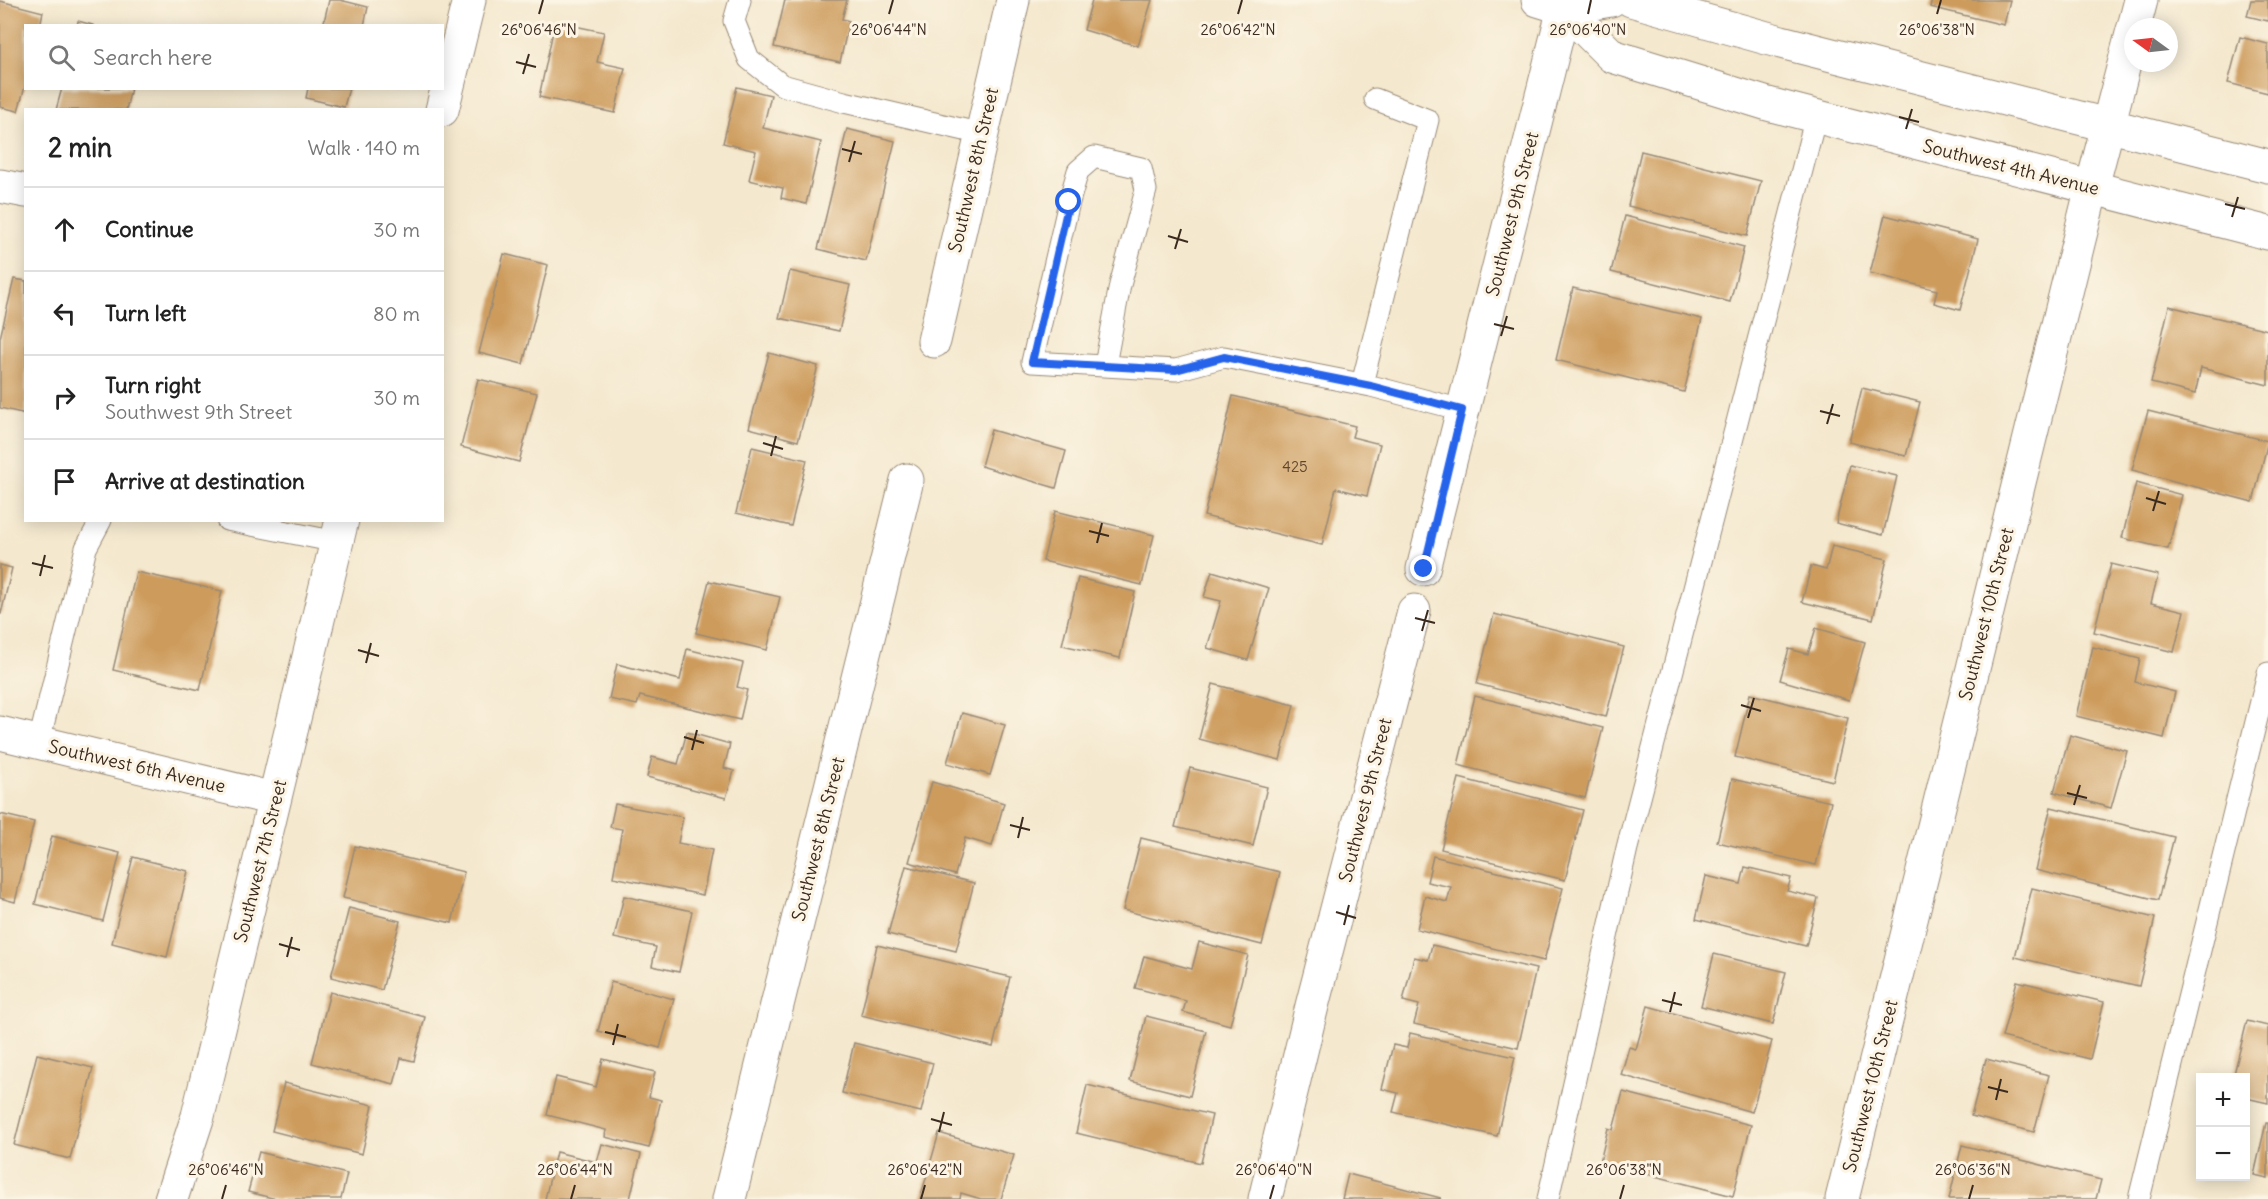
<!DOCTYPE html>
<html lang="en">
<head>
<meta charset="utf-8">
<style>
	:root { --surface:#fff; --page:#f6f6f6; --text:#222; --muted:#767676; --line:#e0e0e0 }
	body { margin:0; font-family:Delius,sans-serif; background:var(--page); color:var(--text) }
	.controls { position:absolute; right:18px; bottom:18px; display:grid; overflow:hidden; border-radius:0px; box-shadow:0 3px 15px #0003 }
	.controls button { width:54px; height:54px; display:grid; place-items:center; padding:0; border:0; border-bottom:2px solid var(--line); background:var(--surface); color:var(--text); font:30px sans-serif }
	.compass { position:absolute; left:2124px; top:18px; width:54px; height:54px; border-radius:50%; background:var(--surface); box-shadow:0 3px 15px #0003; rotate:285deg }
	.stop { position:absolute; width:18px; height:18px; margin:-14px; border:4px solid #2563eb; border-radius:50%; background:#fff }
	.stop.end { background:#2563eb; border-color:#fff; box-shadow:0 2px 6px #0008 }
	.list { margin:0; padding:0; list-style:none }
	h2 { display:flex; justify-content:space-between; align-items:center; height:78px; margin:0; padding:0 24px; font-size:26px }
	h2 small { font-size:20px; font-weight:400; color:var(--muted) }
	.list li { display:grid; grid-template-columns:39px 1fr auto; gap:18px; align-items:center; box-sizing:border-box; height:84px; padding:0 24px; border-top:2px solid var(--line) }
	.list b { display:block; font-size:22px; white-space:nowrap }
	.list p { margin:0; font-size:20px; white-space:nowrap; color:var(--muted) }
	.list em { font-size:20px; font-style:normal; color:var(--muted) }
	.icon { flex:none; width:33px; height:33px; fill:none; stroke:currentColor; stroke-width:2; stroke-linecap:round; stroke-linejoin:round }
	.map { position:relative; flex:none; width:2268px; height:1199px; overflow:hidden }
	.search { position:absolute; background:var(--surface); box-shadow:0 3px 15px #0003; left:24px; top:24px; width:420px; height:66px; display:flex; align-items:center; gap:15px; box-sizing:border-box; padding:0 21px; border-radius:0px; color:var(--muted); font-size:22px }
	.panel { position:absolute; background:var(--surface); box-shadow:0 3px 15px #0003; left:24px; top:108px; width:420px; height:414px; border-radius:0px }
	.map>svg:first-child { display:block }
</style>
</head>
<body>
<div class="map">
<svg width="2268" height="1199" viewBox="0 0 2268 1199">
	<rect width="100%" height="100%" fill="#fcf5e5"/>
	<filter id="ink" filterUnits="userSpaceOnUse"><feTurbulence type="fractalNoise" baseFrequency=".0167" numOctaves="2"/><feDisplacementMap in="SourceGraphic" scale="12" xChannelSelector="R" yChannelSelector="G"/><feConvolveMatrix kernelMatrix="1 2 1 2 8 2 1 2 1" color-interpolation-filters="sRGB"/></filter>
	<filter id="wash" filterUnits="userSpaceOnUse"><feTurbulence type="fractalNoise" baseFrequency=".008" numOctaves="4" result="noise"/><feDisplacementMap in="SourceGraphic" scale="24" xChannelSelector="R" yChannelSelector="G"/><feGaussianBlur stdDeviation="1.35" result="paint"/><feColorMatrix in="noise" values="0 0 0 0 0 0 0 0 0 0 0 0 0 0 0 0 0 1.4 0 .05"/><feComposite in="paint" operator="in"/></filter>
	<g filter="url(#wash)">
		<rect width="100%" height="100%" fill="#f4e8ce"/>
		<g id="blocks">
			<!-- building -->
			<path fill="#cd9c5d" d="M329,0h11l28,7 -4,19h-41z
				M785,0h62l-5,19 7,2 -9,41 -66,-15z
				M1092,0h60l-14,46 -54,-16z
				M1932,0h78l-6,25 -74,-18z
				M2251,0h17v21l-21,-5z
				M0,1l43,11 -3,14h-14v57l-8,28 -18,-4z
				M78,21l15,4v1h-16z
				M555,22l49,10 -7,30 28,6 -10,45 -76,-16z
				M2240,37l28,7v49l-40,-10z
				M737,87l34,8 -8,33 58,14 -15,62 -25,-6 2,-10 -34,-8 7,-29 -33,-8z
				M62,88h69l-5,22h-70z
				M308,88h41l-5,19 -38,-9z
				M847,129l48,12 -29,120 -48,-12z
				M1641,151l120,30 -14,55 -119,-30z
				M1885,215l93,24 -18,71 -26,-7 3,-13 -67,-17z
				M1625,216l119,31 -14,55 -119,-30z
				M504,254l44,11 -25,99 -44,-11z
				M790,271l60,14 -11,46 -60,-13z
				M14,279l12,2v133l-26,-6v-70z
				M1573,288l129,31 -18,73 -128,-32z
				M2169,306l99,24v55l-67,-17 -6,26 -44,-11z
				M769,353l49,13 -20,75 -49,-13z
				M478,379l59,14 -18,69 -58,-15z
				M1862,388l58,14 -14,54 -57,-14z
				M1233,396l122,30 -3,11 28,7 -13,52 -31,-8 -14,57 -118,-29z
				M2148,411l120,30 -15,61 -121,-32z
				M991,430l75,21 -10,37 -75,-22z
				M752,447l55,13 -16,66 -55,-13z
				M1850,465l47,11 -14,59 -47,-12z
				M2136,483l46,12 -14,54 -46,-11z
				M1055,511l99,24 -12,50 -99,-24z
				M1832,546l55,13 -14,60 -71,-17 9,-36 15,4z
				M2111,564l47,11 -7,28 33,8 -10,41 -80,-20z
				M0,565l12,3 -11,46h-1z
				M1212,571l57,17 -21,72 -41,-12 14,-47 -17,-4z
				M136,572l86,19 -22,99 -87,-20z
				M1078,578l57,14 -15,66 -58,-13z
				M709,581l71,16 -13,53 -71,-17z
				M1494,614l130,33 -18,70 -129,-33z
				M1816,628l49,14 -16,58 -69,-20 9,-31 19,5z
				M2093,647l47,12 -5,23 40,10 -11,46 -88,-22z
				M687,649l56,14 -6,24 10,3 -7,30 -100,-24 -3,9 -28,-6 8,-35 63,16z
				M1213,684l81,21 -14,55 -81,-21z
				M1750,694l98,24 -15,63 -98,-24z
				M1475,696l128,32 -18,70 -127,-33z
				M962,713l43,12 -15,50 -43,-12z
				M687,732l43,12 -6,24 10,3 -8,27 -79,-21 5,-20 26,7z
				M2070,735l57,16 -16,57 -57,-16z
				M1190,768l77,19 -14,59 -78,-19z
				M1459,778l124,32 -18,70 -124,-31z
				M1732,779l99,23 -15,63 -99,-23z
				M932,782l72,21 -12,43 -27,-8 -10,37 -46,-13z
				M615,804l68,13 -5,26 34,7 -9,45 -90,-18 9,-48 -12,-2z
				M2051,807l123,30 -16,63 -123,-30z
				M0,814l34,8 -19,80 -15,-4z
				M52,836l68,17 -17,68 -68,-17z
				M1141,838l139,34 -18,73 -139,-35z
				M355,846l109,26 -12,51 -109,-25z
				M1433,856l130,32 -19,73 -127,-32 8,-33 22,6 4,-15 -24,-5z
				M133,857l55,14 -21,86 -55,-14z
				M906,866l68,17 -18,68 -68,-17z
				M1745,867l46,11 -4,13 31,7 -12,48 -110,-27 10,-43 35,8z
				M2032,888l123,30 -16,68 -124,-29z
				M624,896l68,15 -13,61 -27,-6 4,-19 -42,-9z
				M349,908l51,13 -18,69 -51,-13z
				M1199,942l49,13 -18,70 -47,-13 3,-11 -51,-13 9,-32 48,13z
				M877,945l133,32 -17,70 -132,-32z
				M1432,945l104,24 -18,79 -104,-24 5,-19 -16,-4 11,-44 14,3z
				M1714,954l72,18 -13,52 -72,-18z
				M2017,981l87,21 -14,57 -88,-22z
				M611,982l63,17 -14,49 -62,-17z
				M330,992l95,25 -11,44 -13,-3 -7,26 -82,-21z
				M1648,1006l124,35 -20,71 -131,-37 8,-28 7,2z
				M1146,1016l60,15 -16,65 -60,-15z
				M2247,1021l21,5v77l-22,-5v-20h-13z
				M1410,1033l105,24 -18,79 -104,-24 5,-19 -16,-4 11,-44 14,3z
				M854,1043l79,20 -12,49 -79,-19z
				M37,1054l56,14 -23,91 -56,-14z
				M603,1059l52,13 -6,25 12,3 -12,48 -44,-11 1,-7 -59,-15 9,-38 40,10z
				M1986,1059l63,16 -15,57 -63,-16z
				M284,1083l89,22 -11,49 -90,-23z
				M1087,1085l125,30 -11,48 -125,-30z
				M1623,1092l128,33 -18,71 -133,-34 8,-34 5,2z
				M2266,1123h2v55l-14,-3z
				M939,1133l75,22 -13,44h-20l-20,-6 -1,6h-40z
				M602,1144l39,10 -11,45h-85l11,-47 41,10z
				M1962,1145l139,35 -5,19h-147z
				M259,1152l88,22 -6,25h-65l-28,-7z
				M1348,1174l93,24v1h-99z"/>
		</g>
	</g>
	<g filter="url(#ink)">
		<use href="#blocks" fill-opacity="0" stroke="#988976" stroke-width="1.5"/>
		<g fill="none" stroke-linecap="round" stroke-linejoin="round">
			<defs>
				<path id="service" d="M740,0l-6,21 15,38 33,26 62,17 138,32
					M1105,365l15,-80 26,-95 -5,-22 -47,-11 -16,14 -9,31 -37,160 144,8 48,-13 147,29 91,24
					M1362,384l66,-264 -53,-21
					M227,520l110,22
					M39,742l47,-194 15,-28
					M1548,1199l79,-351 189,-732
					M2139,1199l129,-526"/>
				<path id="minor" d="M2134,27l7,-27
					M442,110l27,-110
					M0,186l26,5
					M934,341l79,-341
					M1423,569l143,-569
					M0,733l274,66
					M171,1199l27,-83 144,-596
					M729,1199l178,-719
					M1265,1199l47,-193 102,-395
					M1842,1199l250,-1012 41,-157"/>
				<path id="secondary" d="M1538,0l26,8 47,-8
					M1631,0l150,42 487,124
					M1564,8l48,48 156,48 500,129"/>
			</defs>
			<!-- service casing -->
			<use href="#service" stroke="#988976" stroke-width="23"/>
			<!-- minor casing -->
			<use href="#minor" stroke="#988976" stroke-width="35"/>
			<!-- secondary casing -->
			<use href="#secondary" stroke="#988976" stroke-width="35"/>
			<!-- service -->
			<use href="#service" stroke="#fff" stroke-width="21"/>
			<!-- minor -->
			<use href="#minor" stroke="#fff" stroke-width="33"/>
			<!-- secondary -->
			<use href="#secondary" stroke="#fff" stroke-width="33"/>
		</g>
	</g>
	<g fill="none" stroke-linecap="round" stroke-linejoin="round" filter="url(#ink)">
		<!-- route -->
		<path stroke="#2563eb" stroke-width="8" d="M1069,202l-37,160 144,8 48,-13 147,29 91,24 -38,159"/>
	</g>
	<!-- ticks -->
	<path fill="none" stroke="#3b2a1e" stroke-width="2" d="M539,14l4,-14M889,14l4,-14M1238,14l4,-14M1588,14l3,-14M1937,14l4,-14M516,62l20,5M523,74l6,-20M1899,117l20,5M1906,129l6,-20M842,149l20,5M849,162l6,-21M2225,204l20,5M2232,217l6,-20M1168,236l20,6M1175,249l6,-20M1494,324l20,5M1501,336l6,-20M1820,411l20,5M1827,424l6,-20M763,443l20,6M771,456l5,-20M2146,498l20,6M2153,511l6,-20M1089,531l20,5M1097,543l5,-20M32,563l21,5M40,576l5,-21M1415,618l20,5M1422,631l6,-21M358,650l21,6M366,663l5,-20M1741,705l20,6M1748,718l6,-20M684,737l20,6M692,750l5,-20M2067,793l20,5M2074,805l6,-20M1010,825l20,5M1018,838l5,-21M1336,912l20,6M1344,925l5,-20M279,944l21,6M287,957l5,-20M1662,1000l20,5M1670,1012l5,-20M605,1032l21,5M613,1045l5,-21M1988,1087l20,5M1996,1100l5,-21M931,1119l21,6M939,1132l5,-20M222,1199l4,-14M571,1199l4,-14M921,1199l4,-14M1270,1199l4,-14M1620,1199l4,-14M1969,1199l4,-14"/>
	<g text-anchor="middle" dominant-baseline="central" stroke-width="6" stroke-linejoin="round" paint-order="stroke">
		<!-- number labels -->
		<g font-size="15" fill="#60462e">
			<text x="1295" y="466">425</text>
		</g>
		<!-- street labels -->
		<g font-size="18" fill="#3b2a1e" stroke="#fcf5e5">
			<text transform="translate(2011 167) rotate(14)">Southwest 4th Avenue</text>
			<text transform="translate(973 170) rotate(-77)">Southwest 8th Street</text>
			<text transform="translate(1512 214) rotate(-76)">Southwest 9th Street</text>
			<text transform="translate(1986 614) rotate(-76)">Southwest 10th Street</text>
			<text transform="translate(137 766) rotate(13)">Southwest 6th Avenue</text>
			<text transform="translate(1365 800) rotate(-76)">Southwest 9th Street</text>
			<text transform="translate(818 839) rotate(-76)">Southwest 8th Street</text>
			<text transform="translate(260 861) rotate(-76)">Southwest 7th Street</text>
			<text transform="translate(1870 1086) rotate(-76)">Southwest 10th Street</text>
		</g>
	</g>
	<g font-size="15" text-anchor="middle" fill="#3b2a1e" stroke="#fcf5e5" stroke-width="6" stroke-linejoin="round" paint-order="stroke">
		<text x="1588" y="35">26°06'40"N</text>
		<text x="539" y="35">26°06'46"N</text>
		<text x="889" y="35">26°06'44"N</text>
		<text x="1238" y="35">26°06'42"N</text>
		<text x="1937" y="35">26°06'38"N</text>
		<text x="226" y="1175">26°06'46"N</text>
		<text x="575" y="1175">26°06'44"N</text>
		<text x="925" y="1175">26°06'42"N</text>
		<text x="1274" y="1175">26°06'40"N</text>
		<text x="1624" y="1175">26°06'38"N</text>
		<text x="1973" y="1175">26°06'36"N</text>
	</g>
</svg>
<div class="controls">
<button>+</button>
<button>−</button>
</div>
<svg class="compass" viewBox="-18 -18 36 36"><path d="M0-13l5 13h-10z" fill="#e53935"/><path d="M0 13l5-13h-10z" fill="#767676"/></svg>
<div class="stop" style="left:1069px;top:202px"></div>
<div class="stop end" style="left:1424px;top:569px"></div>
<div class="search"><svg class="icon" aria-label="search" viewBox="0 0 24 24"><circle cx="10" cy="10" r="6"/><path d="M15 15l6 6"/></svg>Search here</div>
<section class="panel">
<h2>2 min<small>Walk · 140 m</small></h2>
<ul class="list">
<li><svg class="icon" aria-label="ahead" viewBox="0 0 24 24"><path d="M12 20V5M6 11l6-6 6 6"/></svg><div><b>Continue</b></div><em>30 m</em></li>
<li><svg class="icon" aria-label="left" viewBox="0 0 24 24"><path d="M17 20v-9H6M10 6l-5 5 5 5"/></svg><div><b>Turn left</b></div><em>80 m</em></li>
<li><svg class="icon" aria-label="right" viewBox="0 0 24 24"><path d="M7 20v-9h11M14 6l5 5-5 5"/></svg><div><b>Turn right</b><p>Southwest 9th Street</p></div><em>30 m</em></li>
<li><svg class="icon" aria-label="arrive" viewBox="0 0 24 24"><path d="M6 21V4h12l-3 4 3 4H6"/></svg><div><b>Arrive at destination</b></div></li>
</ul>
</section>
</div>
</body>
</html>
